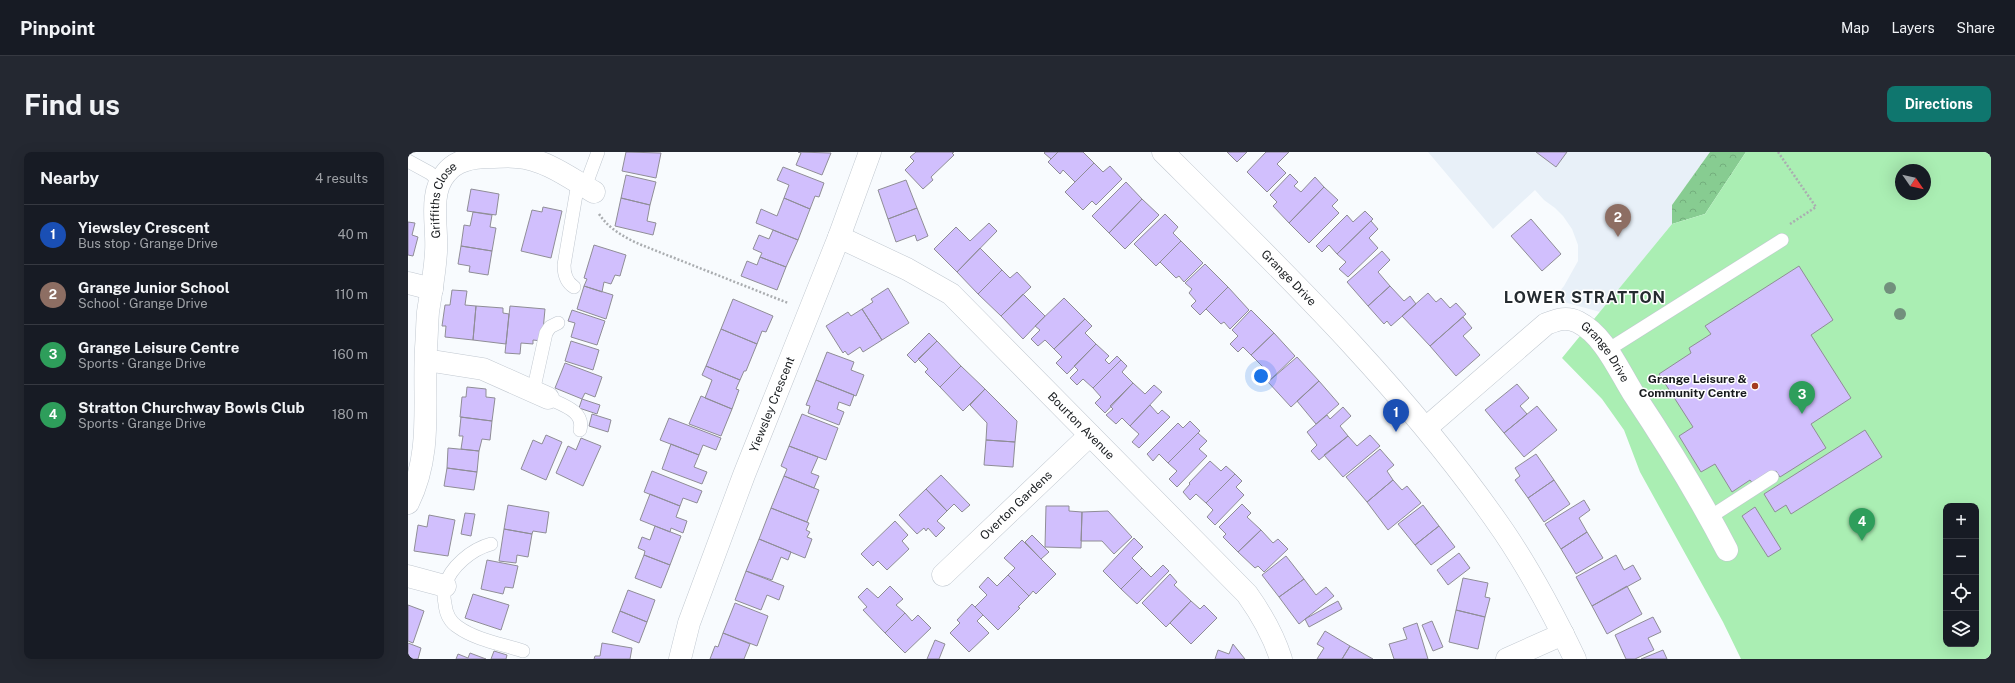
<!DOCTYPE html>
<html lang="en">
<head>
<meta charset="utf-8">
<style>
	:root { --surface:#171b24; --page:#242831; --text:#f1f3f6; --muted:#9ea1a6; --line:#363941; --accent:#0f766e }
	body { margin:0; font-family:"Public Sans",sans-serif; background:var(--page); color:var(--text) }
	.controls { position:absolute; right:12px; bottom:12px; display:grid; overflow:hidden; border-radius:8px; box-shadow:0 4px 16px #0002 }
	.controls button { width:36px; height:36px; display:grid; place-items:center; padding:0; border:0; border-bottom:1px solid var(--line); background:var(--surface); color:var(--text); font:20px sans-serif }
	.compass { position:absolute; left:1487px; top:12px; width:36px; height:36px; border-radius:50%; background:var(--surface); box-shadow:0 4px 16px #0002; rotate:124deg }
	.you { position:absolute; left:853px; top:224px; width:14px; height:14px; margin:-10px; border:3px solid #fff; border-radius:50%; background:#1a73e8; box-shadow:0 0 0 6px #1a73e833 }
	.badge { display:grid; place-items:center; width:26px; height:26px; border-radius:50%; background:var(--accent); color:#fff; font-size:13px; font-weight:700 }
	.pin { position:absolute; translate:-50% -33px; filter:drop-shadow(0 1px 2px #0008) }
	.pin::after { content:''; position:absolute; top:21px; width:14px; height:12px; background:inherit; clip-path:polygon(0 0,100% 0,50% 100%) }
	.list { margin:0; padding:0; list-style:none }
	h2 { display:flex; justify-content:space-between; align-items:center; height:52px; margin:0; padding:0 16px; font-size:17px }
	h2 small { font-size:13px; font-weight:400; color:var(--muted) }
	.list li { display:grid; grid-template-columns:26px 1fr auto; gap:12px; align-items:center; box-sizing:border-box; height:60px; padding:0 16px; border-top:1px solid var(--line) }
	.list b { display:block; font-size:15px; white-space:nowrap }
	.list p { margin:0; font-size:13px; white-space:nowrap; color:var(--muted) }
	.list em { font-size:13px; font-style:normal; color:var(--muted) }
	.icon { flex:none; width:22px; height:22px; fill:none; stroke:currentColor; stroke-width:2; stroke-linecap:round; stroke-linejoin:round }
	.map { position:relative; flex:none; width:1583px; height:507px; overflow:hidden; border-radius:8px }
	header { display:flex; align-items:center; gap:24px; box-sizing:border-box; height:56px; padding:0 20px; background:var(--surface); border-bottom:1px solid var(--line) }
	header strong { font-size:19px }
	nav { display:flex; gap:22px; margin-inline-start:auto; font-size:14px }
	.intro { display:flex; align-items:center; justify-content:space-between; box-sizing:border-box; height:96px; padding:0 24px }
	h1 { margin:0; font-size:28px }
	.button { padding:10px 18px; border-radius:8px; background:var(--accent); color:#fff; font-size:14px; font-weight:700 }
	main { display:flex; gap:24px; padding:0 24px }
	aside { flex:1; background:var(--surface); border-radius:8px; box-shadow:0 4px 16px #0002 }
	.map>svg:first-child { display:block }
</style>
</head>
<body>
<header>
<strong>Pinpoint</strong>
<nav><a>Map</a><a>Layers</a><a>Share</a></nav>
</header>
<div class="intro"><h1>Find us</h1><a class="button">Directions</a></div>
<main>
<aside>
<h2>Nearby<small>4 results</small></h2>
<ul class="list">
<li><span class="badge" style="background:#1a4fb4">1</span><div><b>Yiewsley Crescent</b><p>Bus stop · Grange Drive</p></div><em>40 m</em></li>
<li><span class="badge" style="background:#8d6e63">2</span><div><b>Grange Junior School</b><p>School · Grange Drive</p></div><em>110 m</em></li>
<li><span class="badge" style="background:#2e9e5b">3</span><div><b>Grange Leisure Centre</b><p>Sports · Grange Drive</p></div><em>160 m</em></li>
<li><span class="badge" style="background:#2e9e5b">4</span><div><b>Stratton Churchway Bowls Club</b><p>Sports · Grange Drive</p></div><em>180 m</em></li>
</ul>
</aside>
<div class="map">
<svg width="1583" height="507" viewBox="0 0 1583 507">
	<defs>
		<pattern id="forest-crowns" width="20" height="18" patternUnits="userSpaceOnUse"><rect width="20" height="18" fill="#87cc91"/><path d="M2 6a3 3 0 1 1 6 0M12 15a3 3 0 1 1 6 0" fill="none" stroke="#74af7d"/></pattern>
	</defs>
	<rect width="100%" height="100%" fill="#f8fbfe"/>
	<!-- built -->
	<path fill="#e8f0f8" d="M1020,0h282l-38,53v19l-72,88 -47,-13 11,-13 14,-25v-16l-6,-16 -9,-13 -8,-8 -11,-8 -9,-10 -42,39z"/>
	<!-- forest -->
	<path fill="url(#forest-crowns)" d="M1302,0h36l-41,62 -33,10v-19z"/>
	<!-- park -->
	<path fill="#aaeeb3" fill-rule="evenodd" d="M1338,0h245v507h-250l-18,-37 -83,-150 -16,-42 -22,-31 -40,-41 110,-134 33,-10zM1493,18h24v24h-24zM1538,354h30v138h-30z"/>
	<!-- building -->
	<path fill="#d1bffd" stroke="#8f8d96" d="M218,0l35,1 -5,25 -34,-7z
		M390,0l33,1 -9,22 -26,-10 5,-12z
		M508,0h38l-2,1 2,2 -23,22 2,3 -10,9 -18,-19 9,-9 -4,-4z
		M637,0h13l-7,7 -7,-6z
		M650,0h25l11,11 -19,19 -12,-12 -3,4 -12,-12z
		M819,0h20l-10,10z
		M858,0h23l-12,12 9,9 -19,19 -20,-20z
		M1128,0h31l-11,15z
		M686,11l9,9 7,-6 12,13 -26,26 -4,-4 -9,9 -18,-18z
		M375,15l41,16 -5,14 -4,-1 -5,13 -26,-11 5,-13 -12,-5z
		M882,22l8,8 -4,4 7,6 14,-15 9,10 -35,36 -16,-17 4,-4 -7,-7z
		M218,23l30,7 -6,23 -29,-7z
		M498,28l11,28 -29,11 -10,-29z
		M718,30l16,17 -33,34 -17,-17z
		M916,35l14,13 -6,6 7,7 -30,30 -20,-20z
		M63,37l28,5 -3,21 -29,-4z
		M213,46l29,7 -3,16 9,2 -3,12 -38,-9z
		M376,46l26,11 -12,31 -42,-17 5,-14 16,7z
		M734,47l17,16 -34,34 -16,-16z
		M135,55l19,4 -11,47 -30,-7 11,-41 10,2z
		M509,56l11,28 -11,5 -2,-6 -19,7 -8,-23z
		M957,59l8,8 -36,35 -8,-9 -7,7 -6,-6 31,-31 6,7z
		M65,60l19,3 -2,12 6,1 -4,23 -31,-5 3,-21 6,1z
		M757,62l13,13 -5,6 8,8 -25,25 -22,-22z
		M1123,67l30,35 -19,17 -31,-35z
		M963,69l7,8 -9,9 9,10 -30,29 -9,-8 7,-7 -9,-8z
		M0,70l7,1 -3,12 6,2 -5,19 -5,-1z
		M581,71l8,8 -40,41 -23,-23 22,-22 14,14z
		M365,78l25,10 -12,27 -26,-10 2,-4 -9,-4 6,-14 10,4z
		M773,89l22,22 -19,19 -5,-6 -3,2 -16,-16z
		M186,93l32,10 -6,21 -5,-1 -4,9 -7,-2 -2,10 -18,-6 3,-7 -3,-1z
		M53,94l31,5 -4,24 -19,-3 1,-6 -12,-2z
		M572,96l22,22 -24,24 -21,-22z
		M974,99l8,9 -12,12 12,14 -22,20 -21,-24z
		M352,105l26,10 -9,23 -36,-14 6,-15 10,4z
		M797,112l23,23 -28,28 -9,-9 5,-5 -7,-8 3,-4 -7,-6z
		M1391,114l34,54 -22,15 40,63 -40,26 15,24 -46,29 -4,-6 -22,14 -4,-5 -18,12 -17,-28 -14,8 -22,-36 14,-9 -34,-53 32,-21 -2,-5 22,-14 -6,-8z
		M594,118l8,8 7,-6 14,15 -30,29 -23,-22z
		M176,134l29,9 -7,24 -29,-10z
		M982,134l14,15 6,-5 6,8 -25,22 -4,-5 -3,3 -16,-18z
		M820,135l21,23 -19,19 -6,-7 -3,2 -15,-15z
		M480,136l21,35 -27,17 -20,-31 11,-7 -2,-3z
		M44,138l15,1 -2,14 11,1 -3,34 -28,-3 1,-11h-4l3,-21h5z
		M1020,141l8,9 5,-4 9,10 6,-5 10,11 -36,32 -28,-30z
		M615,142l22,22 -22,23 -22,-23z
		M656,146l21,21 -31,30 -9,-9 -7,6 -7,-7 9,-9 -5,-4z
		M325,147l40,17 -7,16 -4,-1 -5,13 -36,-15z
		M68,154l27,2v5l6,1 -3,30 -33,-4z
		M102,154l35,3 -3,32 -9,-1v4l-12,-1 -1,11 -15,-1z
		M454,157l20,31 -19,12 -3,-5 -12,8 -3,-4 -2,2 -17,-27 22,-14 3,4z
		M164,158l33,11 -8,24 -26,-8 4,-14 -7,-2z
		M843,158l23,23 -23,22 -8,-8 -5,5 -8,-8 8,-8 -6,-6z
		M1055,165l9,11 -9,8 17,19 -24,21 -26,-30z
		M677,167l7,7 -7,7 11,11 -29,30 -11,-11 6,-6 -8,-8z
		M313,177l36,15 -11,27h-2l-4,9 -34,-14z
		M521,181l8,8 -22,22 -8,-8z
		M866,181l21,23 -27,26 -8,-7 5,-6 -14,-14z
		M163,189l28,9 -6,20 -28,-9z
		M529,189l24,25 -21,21 -15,-15 3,-3 -10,-10z
		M688,192l13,12 -4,4 4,4 8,-8 4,4 -28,28 -10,-9 -6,6 -7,-7 8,-8 -4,-4z
		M419,200l27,10 -3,8 13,5 -8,21 -40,-16z
		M889,205l22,24 -28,26 -23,-25z
		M713,208l6,6 -5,6 11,11 -28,30 -10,-10 6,-6 -8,-9z
		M157,211l37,14 -7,20 -10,-4 -3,6 -27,-11z
		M298,214l34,14 -4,9 3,1 -7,19 -27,-11 7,-18 -10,-5z
		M553,214l24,23 -22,22 -23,-24z
		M408,228l38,15 -4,11 -11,-4 -2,7 7,3 -5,13 -31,-12 2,-7 -4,-1z
		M911,229l20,23 -23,20 -19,-23z
		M725,231l12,11 9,-9 8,7 -32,34 -8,-8 -6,6 -10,-9 7,-6 -3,-3z
		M1109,232l12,14 -9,8 7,8 -23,19 -19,-23z
		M59,235l19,2v8l9,1 -3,23 -32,-4 2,-20h4z
		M577,237l32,32 -2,21 -29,-2 1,-17 -17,-18z
		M293,244l31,13 -11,27 -32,-12z
		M174,247l18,6 -3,9 -18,-6z
		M742,253l8,9 4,-4 8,7 -31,31 -7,-6 7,-8 -9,-8z
		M1129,254l20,24 -33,27 -20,-24z
		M935,255l8,9 -11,10 8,10 -29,24 -8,-9 6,-6 -10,-13 20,-17 3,4z
		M184,262l19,6 -3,12 -19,-6z
		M394,262l36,14 -12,32 -37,-14z
		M53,265l31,4 -2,19 -8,-1 -3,12 -18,-2 2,-13h-4z
		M261,266l52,20 -5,12 -13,-5 -4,10 -39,-15z
		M782,269l10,10 -32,32 -9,-9 -6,7 -6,-7 31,-31 5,5z
		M1457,278l17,27 -91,57 -5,-9 -11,7 -11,-18z
		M790,281l9,8 -8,8 8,7 -30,31 -8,-8 8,-8 -9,-8z
		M138,283l16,7 -16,38 -25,-11 12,-29 9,4z
		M962,283l10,11 -37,31 -19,-22 24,-19 9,10z
		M173,286l20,8 -18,40 -27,-13 12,-27 8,4z
		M578,288l29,2 -2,25 -29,-2z
		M263,292l28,11 -5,12 13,5 -5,12 -40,-15z
		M381,294l29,11 -7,16 8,3 -5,12 -30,-12 3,-7 -6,-3z
		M40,296l31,3 -2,21 -30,-4z
		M972,297l14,16 -7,6 6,9 -26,22 -21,-25z
		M1128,302l18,26 -26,18 -13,-18 5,-4 -5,-8z
		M802,309l11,10 5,-5 9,8 -29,29 -10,-9 -6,6 -7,-8 7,-8 -1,-1z
		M39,316l30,4 -3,18 -30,-4z
		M244,319l50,20 -5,12 -14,-5 -3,8 -36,-14z
		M827,322l7,7 -6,6 8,8 -29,30 -8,-8 6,-7 -7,-7z
		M533,323l29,30 -8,7 -8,-8 -7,7 -21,-22z
		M376,324l35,14 -12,32 -36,-14z
		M985,328l9,10 5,-4 14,17 -33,27 -21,-28z
		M1146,328l16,24 -26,18 -16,-24z
		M518,337l21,22 -10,10 8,7 -9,9 -8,-9 -2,3 -2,-3 -7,6 -18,-19z
		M242,342l30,12 -4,11 11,4 -4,12 -12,-5 -1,4 -30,-12z
		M1176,348l6,10 -11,8 8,14 -26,17 -16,-25z
		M834,352l9,9 -4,4 14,13 -23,22 -15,-15 3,-3 -7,-7z
		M100,353l41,7 -3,21 -13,-2 -1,3 -28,-5z
		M1015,353l16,21 -24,19 -17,-21z
		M638,354h23v5l13,1 -1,36 -36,-1z
		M1347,355l26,42 -13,8 -26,-41z
		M363,356l38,15 -3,7 4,2 -3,5 5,2 -7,19 -46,-19z
		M700,359l24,26 -18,17 -12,-13h-21l1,-29z
		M57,361l10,1 -4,22 -10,-2z
		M21,363l26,5 -7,36 -34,-5 4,-26 9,2z
		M487,369l13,14 -6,6 7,8 -22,21 -9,-9 -5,5 -12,-12z
		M247,374l26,10 -11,29 -26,-10 1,-4 -7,-3 4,-11 8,3z
		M1031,374l16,21 -24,18 -16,-20z
		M96,377l28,5 -4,23 -11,-2 -1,8 -17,-2z
		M853,378l12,13 5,-4 10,10 -24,23 -6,-6 -3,2 -17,-16z
		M1179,380l16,26 -27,16 -15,-25z
		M624,383l17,17 -8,7 -16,-17z
		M726,386l9,9 -11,11 10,10 -21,21 -18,-18z
		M351,387l32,13 -3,8 -7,-3 -9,23 -26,-9z
		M614,388l34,34 -20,20 -3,-3 -4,5 -21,-21 7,-7 -11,-10z
		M1051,401l11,15 -22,17 -11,-15z
		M236,403l26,10 -9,23 -26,-10z
		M1208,403l8,15 9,-5 8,14 -49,27 -16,-29z
		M878,404l18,23 -25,18 -17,-22z
		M79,408l31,6 -5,22 -8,-1 -2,7 -22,-5z
		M755,413l6,6 -32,33 -16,-15 21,-21 9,9z
		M338,419l38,15 -5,14 -12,-5 -6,15 -26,-10z
		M762,422l7,8 -3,3 17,16 -25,26 -24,-24z
		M600,423l21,21 -11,11 2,1 -22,22 -23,-23 12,-12 -8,-8 9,-10 9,9z
		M1055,426l25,5 -3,14 5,1 -5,19 -29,-7z
		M896,427l12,16 10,-8 8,9 -35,28 -20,-27z
		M482,434l13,13 -7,6 9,8 -20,20 -22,-23 4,-3 -9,-10 9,-9 11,10z
		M1219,434l15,28 -35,20 -15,-28z
		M220,438l27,10 -8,22 -27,-11z
		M65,442l36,11 -8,25 -36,-12z
		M783,449l9,8 4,-4 13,13 -26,26 -21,-21z
		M930,449l4,8 -33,18 -4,-8z
		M327,451l33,13 -11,30 -34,-13z
		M564,452l11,11 -6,6 12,12 -20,19 -19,-19 10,-10 -3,-3z
		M0,453l16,6 -11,32 -5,-2z
		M1048,458l29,7 -7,32 -29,-7z
		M212,459l27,11 -8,21 -27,-11z
		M497,461l7,8 6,-6 13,13 -26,25 -20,-20z
		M1245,465l8,15 -13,6 6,12 -19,9h-9l-11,-24z
		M1024,469l11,26 -10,4 -11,-26z
		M1009,471l11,36h-34l-5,-15 18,-5 -4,-11z
		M917,479l25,15 -8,13h-25l7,-11 -7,-4z
		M315,481l27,11 -6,15h-34l5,-13 3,1z
		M527,488l10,4 -6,15h-12z
		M0,491l13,5 -3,11h-10z
		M194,491l30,5 -2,11h-36l1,-3h5z
		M825,492l12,15h-30l3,-9 11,4z
		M942,494l23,13h-31z
		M1255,498l4,9h-26z
		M86,499l13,4 -1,4h-15z
		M62,501l16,6h-30l2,-5 10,4z"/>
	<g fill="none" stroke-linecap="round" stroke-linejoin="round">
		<defs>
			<path id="service" d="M0,9l22,12 10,9
				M177,35l13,-35
				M166,135c-8,-5 -10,-13 -10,-22l14,-82
				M1198,199l176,-111
				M125,240l13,-59 4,-6 8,-4
				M140,246c14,7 37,13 32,32
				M1302,365l62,-40
				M83,392c-19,5 -41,23 -46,42 -2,6 -1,13 0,18 1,10 5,18 13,23 18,13 44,17 65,24"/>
			<g id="minor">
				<path id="s1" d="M755,0c120,119 245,240 341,380 27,40 50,83 71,127"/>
				<path id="s2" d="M431,85l68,32 44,25 296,300c15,21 26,40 34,65"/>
				<path d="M0,131l24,6"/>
				<path d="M18,208l57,9 65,29"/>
				<path id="s3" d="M1018,276l120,-104c11,-4 20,-8 32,-2 26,13 40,47 55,71 34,51 66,103 94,157"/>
				<path id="s4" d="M0,351c25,-50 15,-101 18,-155 1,-12 1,-24 2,-36 3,-20 7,-40 8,-60 2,-24 -8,-59 10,-79 10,-13 29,-16 44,-16 9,0 18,-1 27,0 28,2 53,21 77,35"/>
				<path id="s5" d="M535,423l147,-140"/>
				<path d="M0,424l37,10"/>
				<path id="s6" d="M272,507l9,-36 55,-148 95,-238 31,-85"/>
				<path d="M1099,507l56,-25"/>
			</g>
		</defs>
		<!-- service casing -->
		<use href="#service" stroke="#c1c8d0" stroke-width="14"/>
		<!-- minor casing -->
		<use href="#minor" stroke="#c1c8d0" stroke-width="23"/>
		<!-- path -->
		<path stroke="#aaadb0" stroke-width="2.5" stroke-dasharray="2 2" stroke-linecap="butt" d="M1370,0l38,55 -26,17
			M191,62c10,15 25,23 40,30l149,59"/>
		<!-- service -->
		<use href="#service" stroke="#fff" stroke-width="13"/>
		<!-- minor -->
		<use href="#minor" stroke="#fff" stroke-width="22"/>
	</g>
	<!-- trees -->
	<g fill="#72907d">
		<circle cx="1482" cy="136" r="6"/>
		<circle cx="1492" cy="162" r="6"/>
	</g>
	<!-- markers -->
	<circle fill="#a53c20" stroke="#fff" stroke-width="1.5" cx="1347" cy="234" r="4"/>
	<g text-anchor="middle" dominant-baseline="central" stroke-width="3" stroke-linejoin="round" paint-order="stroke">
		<!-- street labels -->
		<g font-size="12" fill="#191c1f" stroke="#fff">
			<text stroke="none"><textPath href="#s4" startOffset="308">Griffiths Close</textPath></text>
			<text stroke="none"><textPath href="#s1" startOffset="178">Grange Drive</textPath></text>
			<text stroke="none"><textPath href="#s3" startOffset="233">Grange Drive</textPath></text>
			<text stroke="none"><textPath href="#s6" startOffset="271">Yiewsley Crescent</textPath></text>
			<text stroke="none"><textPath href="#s2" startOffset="311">Bourton Avenue</textPath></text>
			<text stroke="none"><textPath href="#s5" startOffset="101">Overton Gardens</textPath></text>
		</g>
		<!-- poi labels -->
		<g font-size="12" font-weight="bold" fill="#191c1f" stroke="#fff" text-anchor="end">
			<text x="1339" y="227">Grange Leisure &amp;<tspan x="1339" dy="14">Community Centre</tspan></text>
		</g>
		<!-- district labels -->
		<g font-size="16" font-weight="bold" letter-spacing="1" fill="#252b30" stroke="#fff">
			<text x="1177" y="145">LOWER STRATTON</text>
		</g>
	</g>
</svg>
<div class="controls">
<button>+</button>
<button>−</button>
<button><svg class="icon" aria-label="locate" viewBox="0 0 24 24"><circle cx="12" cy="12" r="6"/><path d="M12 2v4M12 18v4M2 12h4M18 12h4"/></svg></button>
<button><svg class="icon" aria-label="layers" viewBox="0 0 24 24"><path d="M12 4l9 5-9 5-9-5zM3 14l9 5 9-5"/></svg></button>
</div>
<svg class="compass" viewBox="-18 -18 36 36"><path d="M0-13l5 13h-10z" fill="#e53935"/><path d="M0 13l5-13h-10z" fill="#9ea1a6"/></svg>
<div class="you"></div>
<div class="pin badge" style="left:988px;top:280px;background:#1a4fb4">1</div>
<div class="pin badge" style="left:1210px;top:85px;background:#8d6e63">2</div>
<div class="pin badge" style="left:1394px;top:262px;background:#2e9e5b">3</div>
<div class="pin badge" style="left:1454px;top:389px;background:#2e9e5b">4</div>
</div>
</main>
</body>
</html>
